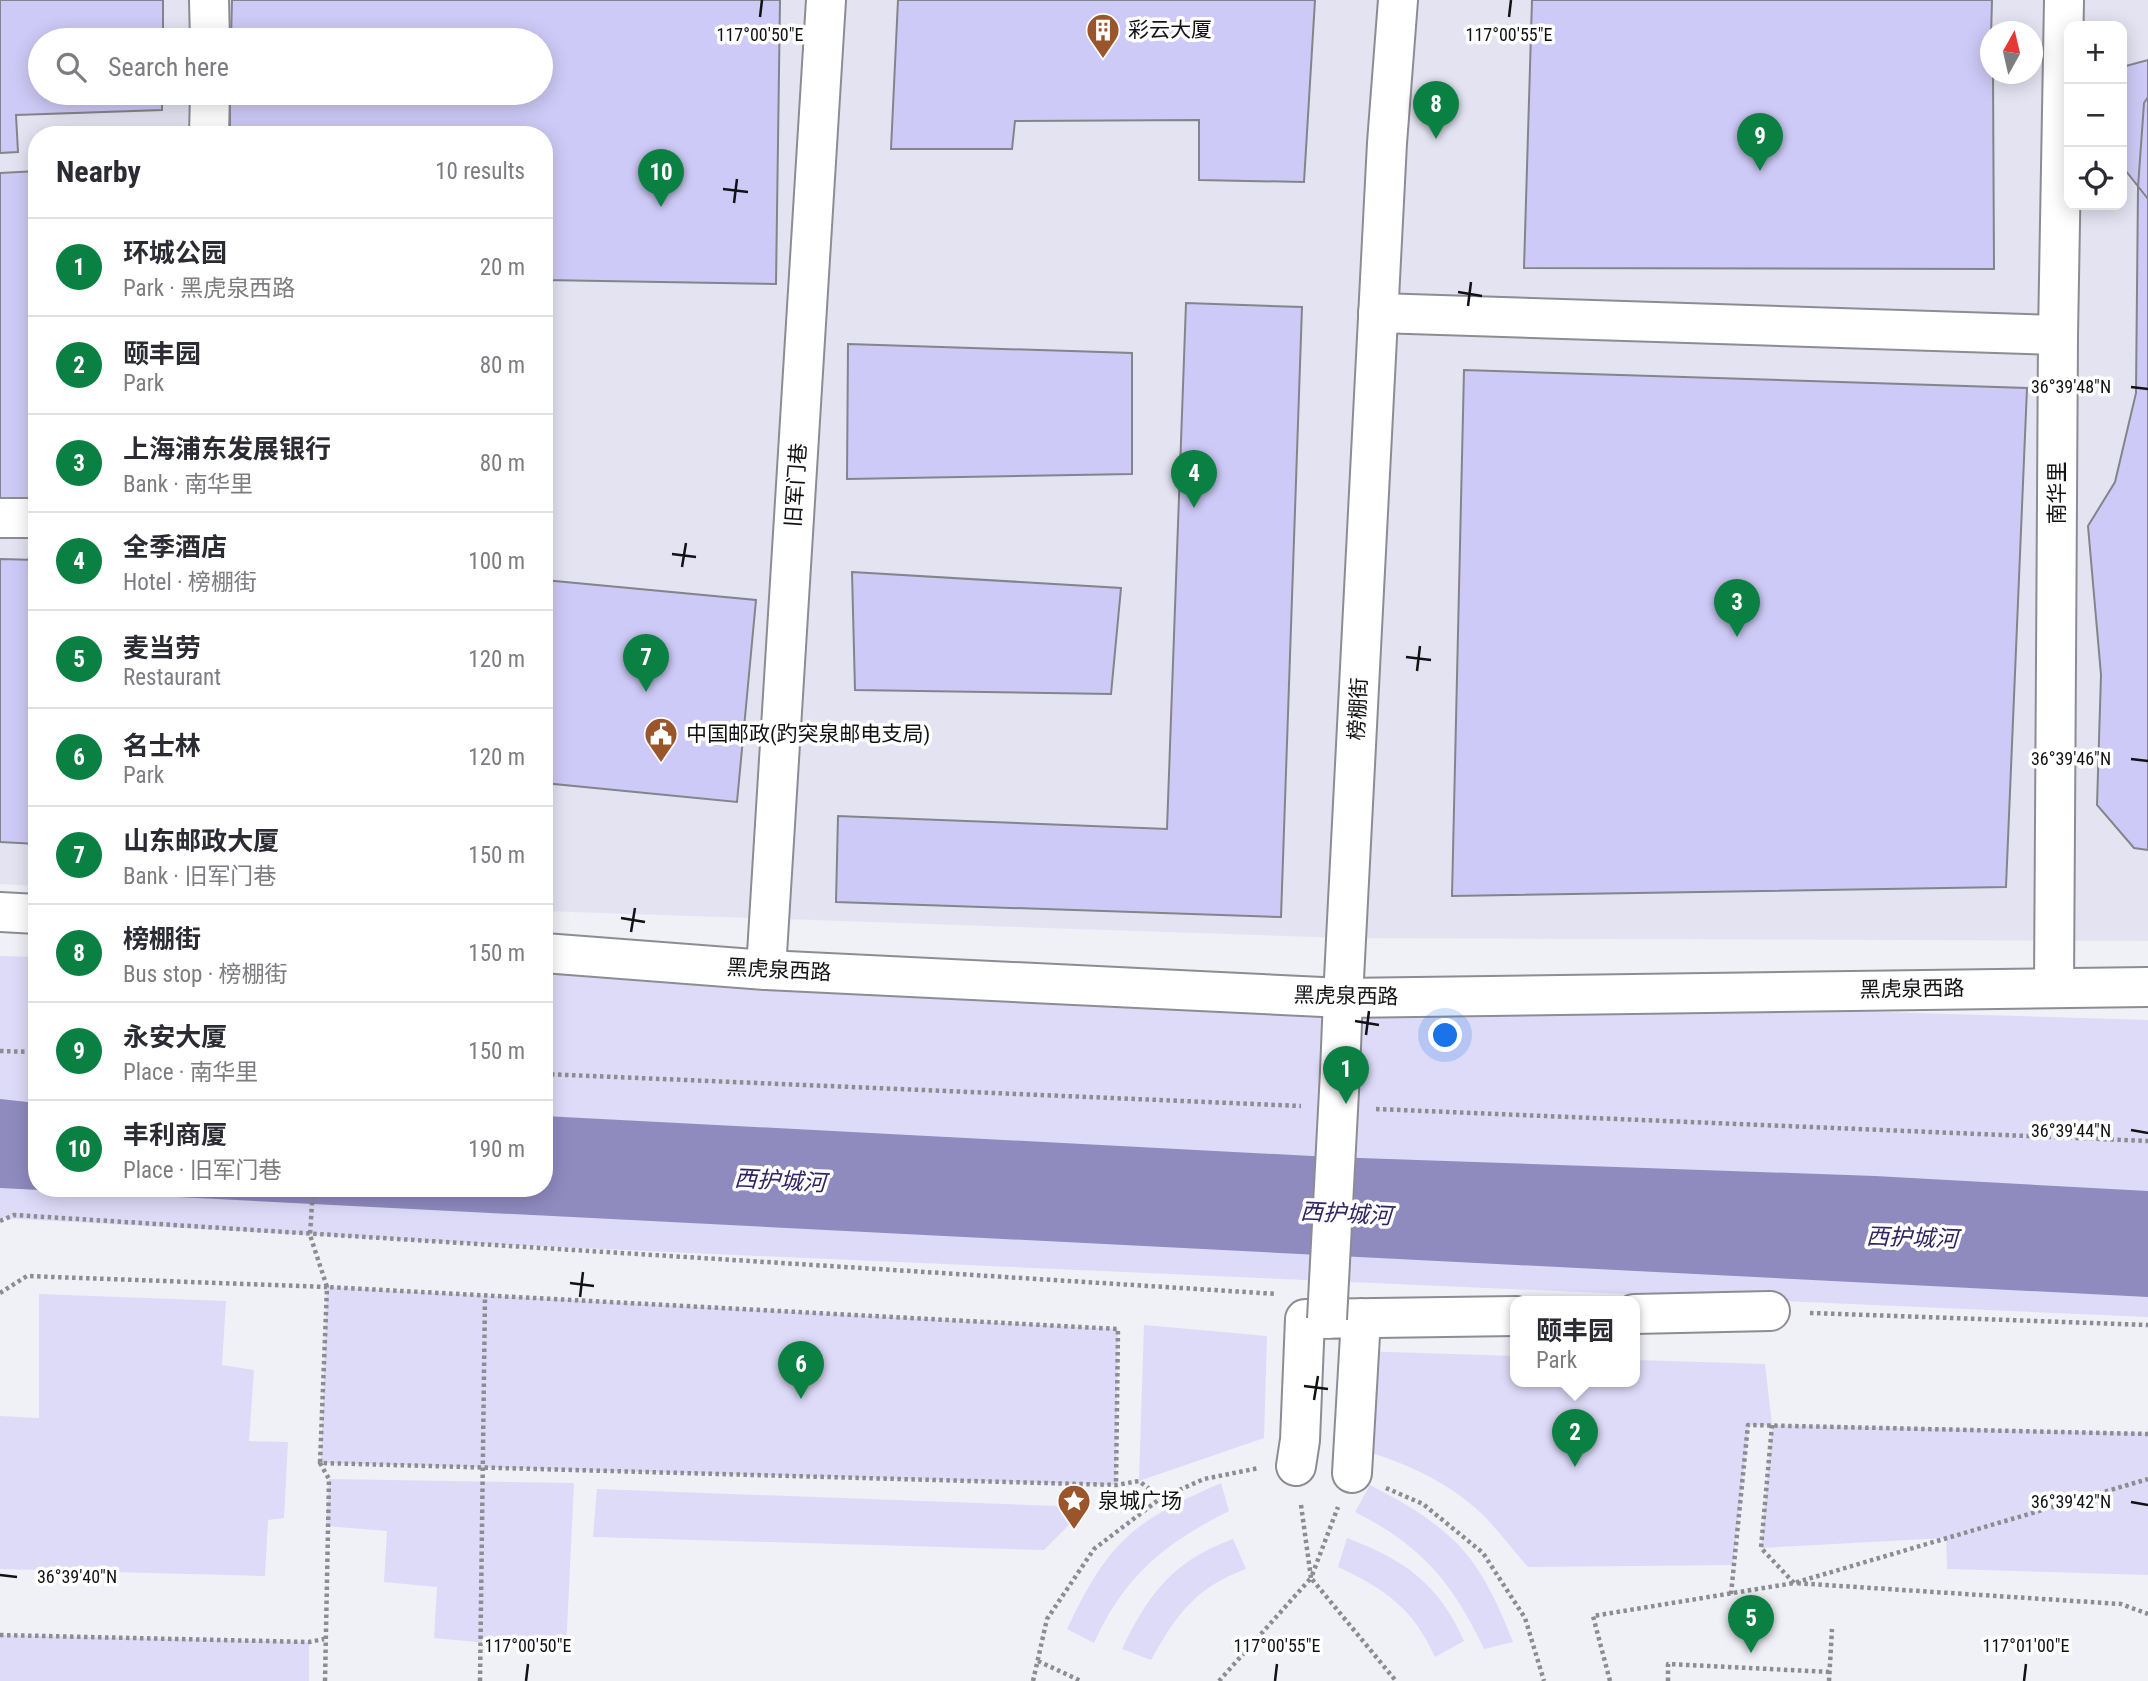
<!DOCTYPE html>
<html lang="en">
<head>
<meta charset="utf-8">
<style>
	:root { --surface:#fff; --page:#f2f2f3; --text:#2b2b33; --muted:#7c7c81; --line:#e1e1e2; --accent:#0b8043 }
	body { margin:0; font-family:"Roboto Condensed","Noto Sans SC",sans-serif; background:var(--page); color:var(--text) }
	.controls { position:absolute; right:21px; top:21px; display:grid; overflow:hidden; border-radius:14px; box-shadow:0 4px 18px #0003 }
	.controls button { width:63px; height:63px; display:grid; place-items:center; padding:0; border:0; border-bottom:2px solid var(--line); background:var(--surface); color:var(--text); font:35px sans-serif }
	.compass { position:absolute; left:1980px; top:21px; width:63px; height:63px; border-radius:50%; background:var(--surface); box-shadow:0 4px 18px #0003; rotate:8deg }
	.you { position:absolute; left:1446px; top:1036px; width:24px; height:24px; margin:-18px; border:5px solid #fff; border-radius:50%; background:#1a73e8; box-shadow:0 0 0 10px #1a73e833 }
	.badge { display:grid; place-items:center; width:46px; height:46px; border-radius:50%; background:var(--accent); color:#fff; font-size:23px; font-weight:700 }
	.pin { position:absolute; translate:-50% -58px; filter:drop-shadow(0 2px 4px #0008) }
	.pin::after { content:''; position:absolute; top:37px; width:24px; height:21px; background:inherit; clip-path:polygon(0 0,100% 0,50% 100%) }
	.popup { position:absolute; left:1510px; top:1296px; width:130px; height:91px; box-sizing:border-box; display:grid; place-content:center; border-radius:14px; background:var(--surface); filter:drop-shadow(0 2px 5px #0005); font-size:23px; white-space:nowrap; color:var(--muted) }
	.popup b { font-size:26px; color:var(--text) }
	.popup::after { content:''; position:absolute; left:50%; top:100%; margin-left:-14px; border:14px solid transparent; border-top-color:var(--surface) }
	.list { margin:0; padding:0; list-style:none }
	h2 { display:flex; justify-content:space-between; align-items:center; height:91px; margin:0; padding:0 28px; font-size:30px }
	h2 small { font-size:23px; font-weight:400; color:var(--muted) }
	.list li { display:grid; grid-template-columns:46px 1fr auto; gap:21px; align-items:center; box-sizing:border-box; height:98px; padding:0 28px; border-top:2px solid var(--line) }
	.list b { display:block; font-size:26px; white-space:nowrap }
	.list p { margin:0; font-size:23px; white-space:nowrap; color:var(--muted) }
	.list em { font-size:23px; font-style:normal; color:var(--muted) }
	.icon { flex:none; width:38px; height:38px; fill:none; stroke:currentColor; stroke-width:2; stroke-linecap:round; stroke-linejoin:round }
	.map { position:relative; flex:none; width:2148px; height:1681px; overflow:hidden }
	.search { position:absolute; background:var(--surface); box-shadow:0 4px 18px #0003; left:28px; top:28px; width:525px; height:77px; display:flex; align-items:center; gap:18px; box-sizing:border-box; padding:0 24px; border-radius:38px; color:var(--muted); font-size:26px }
	.panel { position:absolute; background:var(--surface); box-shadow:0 4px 18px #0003; left:28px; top:126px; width:525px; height:1071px; border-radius:28px }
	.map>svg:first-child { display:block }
</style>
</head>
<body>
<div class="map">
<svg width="2148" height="1681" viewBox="0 0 2148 1681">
	<rect width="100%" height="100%" fill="#f0f0f7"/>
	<!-- built -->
	<path fill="#e4e3f2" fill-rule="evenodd" d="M0,0h2148v941l-802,-3 -802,-27v-776h-507v751l-37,-2zM2069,26h53v179h-53zM1990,32h42v42h-42zM40,40h501v53h-501z"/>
	<!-- green -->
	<path fill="#dddbf8" d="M0,956l37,1v231h507v-216l1604,48v297l-1728,-76 -420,-23z
		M327,1287l791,42 -2,156 -795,-22z
		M39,1294l187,7 -4,64 32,5 -5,71 39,1 -4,76 -16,2 -3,56 -265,-7v-153l39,2z
		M1144,1325l123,11 -3,102 -125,43z
		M1359,1351l156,5 1,25h118l1,-21 130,4 7,61 376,8v142l-201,-6 -1,-31 -185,10 11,-122 -23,-1 -16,140 -205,2c-15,-17 -30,-37 -46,-53 -34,-33 -84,-55 -129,-66z
		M329,1479l245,4 -8,167 -132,-12 3,-51 -53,-5 3,-51 -61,-5z
		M1221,1483l8,28c-64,32 -105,65 -135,132l-27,-14c42,-88 65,-107 154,-146z
		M1370,1485c83,43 109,69 143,157l-29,7c-31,-66 -63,-104 -129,-137z
		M597,1489l490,18 -43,43 -451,-13z
		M1347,1538c58,22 92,46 117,103l-29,16c-22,-49 -50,-68 -97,-90z
		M1233,1539l13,30c-50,18 -70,46 -95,91l-29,-11c27,-56 51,-88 111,-110z
		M0,1635l309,7v39h-309z"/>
	<!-- water -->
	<path fill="#908bbf" d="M0,1099l37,4v85h507v-72l787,41 544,19 273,15v106l-2148,-109z"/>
	<!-- building -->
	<path fill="#cecaf7" stroke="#84848a" stroke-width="2" d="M0,0h163v40h-123v53h122v17l-146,5 2,37 -18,1z
		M232,0h548l-4,284 -232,-4v-145h-314v-42h311v-53h-310z
		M898,0h417l-11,182 -105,-2v-60l-184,1 -3,28h-121z
		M1532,0h460l-2,74h3l1,195 -470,-1z
		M2148,60v139l-26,-33v-99z
		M2148,97v753l-14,-2 -37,-43 4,-130 -13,-149 27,-44 21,-89 2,-206 6,-84z
		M37,171v332l-37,3v-333z
		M1186,303l116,4 -21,610 -445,-15 2,-86 329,13z
		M848,344l284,9v121l-285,5z
		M1464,370l563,18 -21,499 -554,9z
		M0,559l37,1v284l-37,-2z
		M852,572l269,16 -10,106 -256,-4z
		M544,580l212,20 -19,202 -193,-19z"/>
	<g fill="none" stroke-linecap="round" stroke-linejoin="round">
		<defs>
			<path id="street" d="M209,0l1,40
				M209,135l1,-42
				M1378,313l680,22
				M0,518h37
				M766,970l60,-970
				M2054,987l4,-652 6,-335
				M1340,1072l3,-74
				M1634,1314l136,-3
				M1296,1466l4,-26 5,-121 211,-3
				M1352,1473l9,-155"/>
			<path id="secondary" d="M0,912l37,2
				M544,953l222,17 577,28 805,-11
				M1343,998l44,-855 11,-143"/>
		</defs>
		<!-- street casing -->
		<use href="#street" stroke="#8c8c93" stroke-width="42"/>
		<!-- secondary casing -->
		<use href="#secondary" stroke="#8c8c93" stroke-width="42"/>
		<!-- path -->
		<path stroke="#8c8c91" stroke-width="4.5" stroke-dasharray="3.5 3.5" stroke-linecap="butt" d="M0,1051l37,1
			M544,1074l757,32
			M1376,1109l772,32
			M313,1188l-3,47 17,52 791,42 -2,156
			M0,1221l14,-6 1263,79
			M0,1293l27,-17 300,11 -7,176
			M1810,1313l338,12
			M1772,1425l-11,123 33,35 327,21 27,10
			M1386,1488l37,16 60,49 42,65 19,63
			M1301,1505l10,73 27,-71
			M1731,1594l17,-169 400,9
			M0,1635l309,7 15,-3
			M1038,1661l43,20
			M325,1681l4,-202 -9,-16 796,22 23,-4 22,17
			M480,1681l5,-385
			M1033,1681l14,-62 47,-70 67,-51 43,-19 55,-11
			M1219,1681l92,-103 85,103
			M1610,1681l-17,-65 201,-33 354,-104
			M1668,1681v-17l162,8
			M1829,1681l3,-52"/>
		<!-- street -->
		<use href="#street" stroke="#fff" stroke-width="38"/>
		<!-- secondary -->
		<use href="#secondary" stroke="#fff" stroke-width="38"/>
		<defs>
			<path id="street-bridge" d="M1327,1319l13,-247"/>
		</defs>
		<!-- street-bridge casing -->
		<use href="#street-bridge" stroke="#8c8c93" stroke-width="42" stroke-linecap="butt"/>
		<!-- street-bridge -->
		<use href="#street-bridge" stroke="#fff" stroke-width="38"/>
	</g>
	<!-- ticks -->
	<path fill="none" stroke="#121114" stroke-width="2.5" d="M760,17l2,-17M1509,17l2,-17M723,189l25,3M734,203l3,-24M1458,292l24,4M1468,306l3,-24M2131,387l17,2M672,554l24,3M682,567l4,-24M1406,657l25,3M1417,671l3,-25M2131,759l17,2M621,918l24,4M631,932l4,-24M1355,1021l24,4M1366,1035l3,-24M2131,1130l17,3M570,1283l24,3M580,1297l3,-25M1304,1386l24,3M1314,1400l4,-24M2131,1502l17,3M0,1575l17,2M526,1681l2,-17M1275,1681l2,-17M2024,1681l2,-17"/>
	<!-- icons -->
	<defs>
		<symbol id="building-pin" viewBox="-11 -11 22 30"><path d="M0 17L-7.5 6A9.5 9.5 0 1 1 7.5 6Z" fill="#9a552a" stroke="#fefefe"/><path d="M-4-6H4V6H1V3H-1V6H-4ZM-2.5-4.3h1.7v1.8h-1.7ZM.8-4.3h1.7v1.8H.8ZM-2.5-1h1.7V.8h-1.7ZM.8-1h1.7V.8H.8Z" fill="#fff"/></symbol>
		<symbol id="civic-pin" viewBox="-11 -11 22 30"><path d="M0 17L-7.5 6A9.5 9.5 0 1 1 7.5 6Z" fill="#9a552a" stroke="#fefefe"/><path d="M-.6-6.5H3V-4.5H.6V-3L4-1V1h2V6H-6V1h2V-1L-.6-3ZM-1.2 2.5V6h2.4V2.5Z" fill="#fff"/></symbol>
		<symbol id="sight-pin" viewBox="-11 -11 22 30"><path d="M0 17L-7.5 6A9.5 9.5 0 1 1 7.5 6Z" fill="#9a552a" stroke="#fefefe"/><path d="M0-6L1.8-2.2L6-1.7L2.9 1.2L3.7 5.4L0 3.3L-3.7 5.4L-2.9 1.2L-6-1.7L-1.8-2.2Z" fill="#fff"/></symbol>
	</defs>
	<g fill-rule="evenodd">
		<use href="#building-pin" x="1084" y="11" width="38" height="52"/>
		<use href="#civic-pin" x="642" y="715" width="38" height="52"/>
		<use href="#sight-pin" x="1055" y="1482" width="38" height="52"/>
	</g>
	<g text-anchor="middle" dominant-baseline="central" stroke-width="7" stroke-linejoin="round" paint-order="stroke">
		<!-- poi labels -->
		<g font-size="21" fill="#121114" stroke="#fefefe" text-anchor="start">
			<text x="1128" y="30">彩云大厦</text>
			<text x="686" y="734">中国邮政(趵突泉邮电支局)</text>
			<text x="1098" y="1501">泉城广场</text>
		</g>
		<!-- street labels -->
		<g font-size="21" fill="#121114" stroke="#fefefe">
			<text transform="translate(796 485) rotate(-86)">旧军门巷</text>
			<text transform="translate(2057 493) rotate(-90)">南华里</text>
			<text transform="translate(1358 709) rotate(-87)">榜棚街</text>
			<text transform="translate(779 970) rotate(3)">黑虎泉西路</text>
			<text transform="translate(1912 989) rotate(-1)">黑虎泉西路</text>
			<text transform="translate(1346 996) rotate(1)">黑虎泉西路</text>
		</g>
		<!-- water labels -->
		<g font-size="23" font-style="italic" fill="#322464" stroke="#fefefe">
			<text transform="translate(780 1181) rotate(3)">西护城河</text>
			<text transform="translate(1346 1214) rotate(3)">西护城河</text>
			<text transform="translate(1912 1238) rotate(2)">西护城河</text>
		</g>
	</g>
	<g font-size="18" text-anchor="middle" fill="#121114" stroke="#fefefe" stroke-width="7" stroke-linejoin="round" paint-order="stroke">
		<text x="760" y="41">117°00'50"E</text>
		<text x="1509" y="41">117°00'55"E</text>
		<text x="2071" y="393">36°39'48"N</text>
		<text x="2071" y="765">36°39'46"N</text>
		<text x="2071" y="1137">36°39'44"N</text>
		<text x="2071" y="1508">36°39'42"N</text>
		<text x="77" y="1583">36°39'40"N</text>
		<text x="528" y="1652">117°00'50"E</text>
		<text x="1277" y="1652">117°00'55"E</text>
		<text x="2026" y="1652">117°01'00"E</text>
	</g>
</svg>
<div class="controls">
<button>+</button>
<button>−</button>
<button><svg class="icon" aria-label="locate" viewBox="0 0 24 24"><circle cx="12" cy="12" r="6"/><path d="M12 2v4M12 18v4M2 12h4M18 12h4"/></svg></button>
</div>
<svg class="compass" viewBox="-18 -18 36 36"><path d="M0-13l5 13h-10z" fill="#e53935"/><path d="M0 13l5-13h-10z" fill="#7c7c81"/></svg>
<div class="you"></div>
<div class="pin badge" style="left:1346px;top:1104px">1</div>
<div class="pin badge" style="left:1575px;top:1467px">2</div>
<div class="popup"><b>颐丰园</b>Park</div>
<div class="pin badge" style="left:1737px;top:637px">3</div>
<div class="pin badge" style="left:1194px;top:508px">4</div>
<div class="pin badge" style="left:1751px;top:1653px">5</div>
<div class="pin badge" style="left:801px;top:1399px">6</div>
<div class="pin badge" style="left:646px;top:692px">7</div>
<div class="pin badge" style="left:1436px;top:139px">8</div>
<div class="pin badge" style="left:1760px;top:171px">9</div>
<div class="pin badge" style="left:661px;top:207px">10</div>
<div class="search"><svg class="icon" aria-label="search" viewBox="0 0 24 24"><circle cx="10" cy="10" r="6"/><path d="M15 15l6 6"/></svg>Search here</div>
<section class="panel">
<h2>Nearby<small>10 results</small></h2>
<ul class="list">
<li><span class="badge">1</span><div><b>环城公园</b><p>Park · 黑虎泉西路</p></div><em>20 m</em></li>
<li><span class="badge">2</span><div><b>颐丰园</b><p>Park</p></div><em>80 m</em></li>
<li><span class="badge">3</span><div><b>上海浦东发展银行</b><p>Bank · 南华里</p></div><em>80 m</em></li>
<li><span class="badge">4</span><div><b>全季酒店</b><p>Hotel · 榜棚街</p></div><em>100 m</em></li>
<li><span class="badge">5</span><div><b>麦当劳</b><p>Restaurant</p></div><em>120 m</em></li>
<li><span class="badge">6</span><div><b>名士林</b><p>Park</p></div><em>120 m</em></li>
<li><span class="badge">7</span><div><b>山东邮政大厦</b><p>Bank · 旧军门巷</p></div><em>150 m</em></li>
<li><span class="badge">8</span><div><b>榜棚街</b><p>Bus stop · 榜棚街</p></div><em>150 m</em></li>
<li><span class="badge">9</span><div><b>永安大厦</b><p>Place · 南华里</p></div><em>150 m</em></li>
<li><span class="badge">10</span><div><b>丰利商厦</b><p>Place · 旧军门巷</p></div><em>190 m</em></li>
</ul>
</section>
</div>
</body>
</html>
